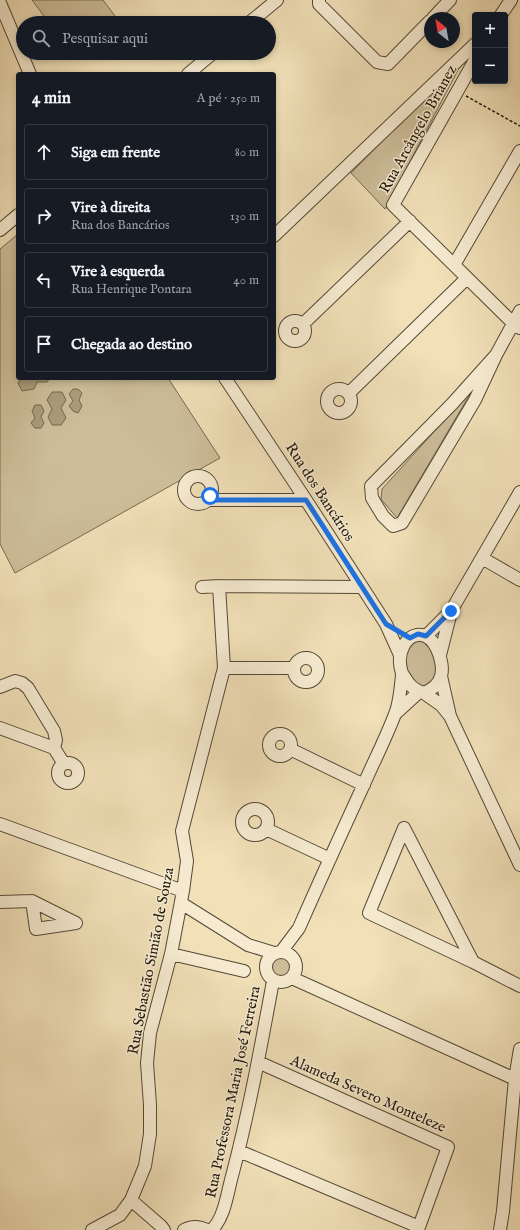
<!DOCTYPE html>
<html lang="pt">
<head>
<meta charset="utf-8">
<style>
	:root { --surface:#171b24; --page:#20242c; --text:#f1f3f6; --muted:#9ea1a6; --line:#363941 }
	body { margin:0; font-family:"IM FELL English",serif; background:var(--page); color:var(--text) }
	.controls { position:absolute; right:12px; top:12px; display:grid; overflow:hidden; border-radius:4px; box-shadow:0 2px 6px #0003 }
	.controls button { width:36px; height:36px; display:grid; place-items:center; padding:0; border:0; border-bottom:1px solid var(--line); background:var(--surface); color:var(--text); font:20px sans-serif }
	.compass { position:absolute; left:424px; top:12px; width:36px; height:36px; border-radius:50%; background:var(--surface); box-shadow:0 2px 6px #0003; rotate:329deg }
	.stop { position:absolute; width:12px; height:12px; margin:-9px; border:3px solid #1a73e8; border-radius:50%; background:#fff }
	.stop.end { background:#1a73e8; border-color:#fff; box-shadow:0 1px 4px #0008 }
	.list { margin:0; padding:0; list-style:none }
	h2 { display:flex; justify-content:space-between; align-items:center; height:52px; margin:0; padding:0 16px; font-size:17px }
	h2 small { font-size:13px; font-weight:400; color:var(--muted) }
	.list li { display:grid; grid-template-columns:26px 1fr auto; gap:12px; align-items:center; box-sizing:border-box; height:56px; margin:0 8px 8px; padding:0 8px; border:1px solid var(--line); border-radius:4px }
	.list b { display:block; font-size:15px; white-space:nowrap }
	.list p { margin:0; font-size:13px; white-space:nowrap; color:var(--muted) }
	.list em { font-size:13px; font-style:normal; color:var(--muted) }
	.icon { flex:none; width:22px; height:22px; fill:none; stroke:currentColor; stroke-width:2; stroke-linecap:round; stroke-linejoin:round }
	.map { position:relative; flex:none; width:520px; height:1230px; overflow:hidden }
	.search { position:absolute; background:var(--surface); box-shadow:0 2px 6px #0003; left:16px; top:16px; width:260px; height:44px; display:flex; align-items:center; gap:10px; box-sizing:border-box; padding:0 14px; border-radius:22px; color:var(--muted); font-size:15px }
	.panel { position:absolute; background:var(--surface); box-shadow:0 2px 6px #0003; left:16px; top:72px; width:260px; height:308px; border-radius:4px }
	.map>svg:first-child { display:block }
</style>
</head>
<body>
<div class="map">
<svg width="520" height="1230" viewBox="0 0 520 1230">
	<rect width="100%" height="100%" fill="#f1e0b8"/>
	<filter id="stains"><feTurbulence type="fractalNoise" baseFrequency=".005" numOctaves="4"/><feColorMatrix values="0 0 0 0 .2 0 0 0 0 .09 0 0 0 0 .02 0 0 0 .5 -.17"/></filter>
	<radialGradient id="worn" r=".72"><stop offset=".6" stop-color="#630" stop-opacity="0"/><stop offset="1" stop-color="#630" stop-opacity=".3"/></radialGradient>
	<!-- green -->
	<path fill="#cdbe9a" stroke="#766a52" d="M32,0h71l12,16 -9,7h-57z
		M466,55l-81,154 -34,-36z
		M18,234v144h150l52,80 -205,115 -15,-29v-295z
		M473,389l-76,129 -16,-19 1,-10z
		M422,640l6,3 8,14v20l-3,6 -13,6c-3,-5 -12,-13 -14,-18 -3,-9 1,-26 9,-29 2,-1 4,-1 7,-2z
		M270 967a11 11 0 1 1 22 0a11 11 0 1 1-22 0Z"/>
	<!-- water -->
	<path fill="#aa9c7d" stroke="#73674f" d="M21,378h29l-3,4h-10l-3,7 -12,2 -4,-8z
		M73,389h5l4,4 -3,7 3,6 -4,7 -5,-2 -4,-5 4,-5 -4,-7z
		M52,392h10l4,8 -5,8 5,10 -5,7h-9l-4,-8 4,-8 -5,-9z
		M35,405h6l3,6 -3,6 3,6 -3,5h-6l-4,-5 4,-5 -3,-7z"/>
	<g fill="none" stroke-linecap="round" stroke-linejoin="round">
		<defs>
			<path id="minor" d="M319,0v4l58,58 11,2 42,-43
				M0,3l30,71
				M501,15l10,-15
				M433,18l17,-18
				M249,23l28,-23
				M475,60l-82,145 120,118 7,5
				M188,74l25,-21
				M0,230l18,-15
				M274,236l201,-192
				M454,265l66,-114
				M285 331a10 10 0 1 1 20 0a10 10 0 1 1-20 0Z
				M303,324l107,-103
				M496,355l-44,49 -81,82 1,12 11,18 10,10 9,-3 73,-123 21,-45 24,-44
				M225,378l81,122 80,124 14,31
				M327 401a12 12 0 1 1 24 0a12 12 0 1 1-24 0Z
				M349,393l118,-115
				M184 490a14 14 0 1 1 28 0a14 14 0 1 1-28 0Z
				M207,500h99
				M482,558l38,22
				M202,587l17,-1 143,1
				M426,636l25,-25 69,-119
				M440,655l11,-43
				M294 670a12 12 0 1 1 24 0a12 12 0 1 1-24 0Z
				M224,668h70
				M441,676l9,40 70,149
				M0,687l15,-6 7,2 6,5 26,43 2,9 -2,8 10,16
				M424,693l17,12 8,10
				M396,713l23,-21
				M0,728l54,20
				M269 745a11 11 0 1 1 22 0a11 11 0 1 1-22 0Z
				M290,749l74,36
				M58 773a10 10 0 1 1 20 0a10 10 0 1 1-20 0Z
				M242 822a13 13 0 1 1 26 0a13 13 0 1 1-26 0Z
				M0,824l183,67
				M404,828l-35,85 104,49 47,24
				M404,828l69,134
				M266,829l64,30
				M32,901l44,22 -40,6z
				M0,902l32,-1
				M181,903l67,42 26,8
				M266 967a15 15 0 1 1 30 0a15 15 0 1 1-30 0Z
				M281,952l18,-24c21,-48 43,-96 65,-144 10,-23 22,-46 31,-70 4,-9 6,-28 7,-39 0,-4 -2,-7 -2,-12 -1,-11 5,-26 17,-28 18,-3 28,28 24,41 -2,9 -10,14 -17,17 -12,-3 -16,-10 -22,-20
				M171,954l73,17
				M292,978l223,101
				M239,1151l180,76 29,-80 -190,-85
				M131,1200l30,26 3,4
				M92,1230l28,-15 11,-15 14,-34 5,-32v-29l-3,-42 3,-30 21,-79 12,-63 4,-30 -5,-30 42,-163 -5,-82
				M184,1230c7,-4 15,-4 23,0
				M212,1230c13,-14 15,-36 20,-54 17,-64 29,-130 41,-195
				M500,1230l3,-19 12,-132 5,-30"/>
		</defs>
		<!-- minor casing -->
		<use href="#minor" stroke="#544936" stroke-width="14"/>
		<!-- path -->
		<path stroke="#20170a" stroke-width="1.5" stroke-dasharray="3 2" stroke-linecap="butt" d="M466,96l54,30"/>
		<!-- minor -->
		<use href="#minor" stroke="#f6ebd1" stroke-width="12"/>
	</g>
	<g fill="none" stroke-linecap="round" stroke-linejoin="round">
		<!-- route -->
		<path stroke="#1a73e8" stroke-width="5" d="M210,496l-3,4h99l80,124 24,14 8,-4 8,2 25,-25"/>
	</g>
	<g text-anchor="middle" dominant-baseline="central" stroke-width="3" stroke-linejoin="round" paint-order="stroke">
		<!-- street labels -->
		<g font-size="15" fill="#20170a" stroke="#f6ebd1">
			<text transform="translate(418 129) rotate(-61)">Rua Arcângelo Brianez</text>
			<text transform="translate(320 492) rotate(57)">Rua dos Bancários</text>
			<text transform="translate(151 961) rotate(-79)">Rua Sebastião Simião de Souza</text>
			<text transform="translate(233 1092) rotate(-78)">Rua Professora Maria José Ferreira</text>
			<text transform="translate(368 1094) rotate(24)">Alameda Severo Monteleze</text>
		</g>
	</g>
	<rect width="100%" height="100%" filter="url(#stains)"/>
	<rect width="100%" height="100%" fill="url(#worn)"/>
</svg>
<div class="controls">
<button>+</button>
<button>−</button>
</div>
<svg class="compass" viewBox="-18 -18 36 36"><path d="M0-13l5 13h-10z" fill="#e53935"/><path d="M0 13l5-13h-10z" fill="#9ea1a6"/></svg>
<div class="stop" style="left:210px;top:496px"></div>
<div class="stop end" style="left:451px;top:611px"></div>
<div class="search"><svg class="icon" aria-label="search" viewBox="0 0 24 24"><circle cx="10" cy="10" r="6"/><path d="M15 15l6 6"/></svg>Pesquisar aqui</div>
<section class="panel">
<h2>4 min<small>A pé · 250 m</small></h2>
<ul class="list">
<li><svg class="icon" aria-label="ahead" viewBox="0 0 24 24"><path d="M12 20V5M6 11l6-6 6 6"/></svg><div><b>Siga em frente</b></div><em>80 m</em></li>
<li><svg class="icon" aria-label="right" viewBox="0 0 24 24"><path d="M7 20v-9h11M14 6l5 5-5 5"/></svg><div><b>Vire à direita</b><p>Rua dos Bancários</p></div><em>130 m</em></li>
<li><svg class="icon" aria-label="left" viewBox="0 0 24 24"><path d="M17 20v-9H6M10 6l-5 5 5 5"/></svg><div><b>Vire à esquerda</b><p>Rua Henrique Pontara</p></div><em>40 m</em></li>
<li><svg class="icon" aria-label="arrive" viewBox="0 0 24 24"><path d="M6 21V4h12l-3 4 3 4H6"/></svg><div><b>Chegada ao destino</b></div></li>
</ul>
</section>
</div>
</body>
</html>
